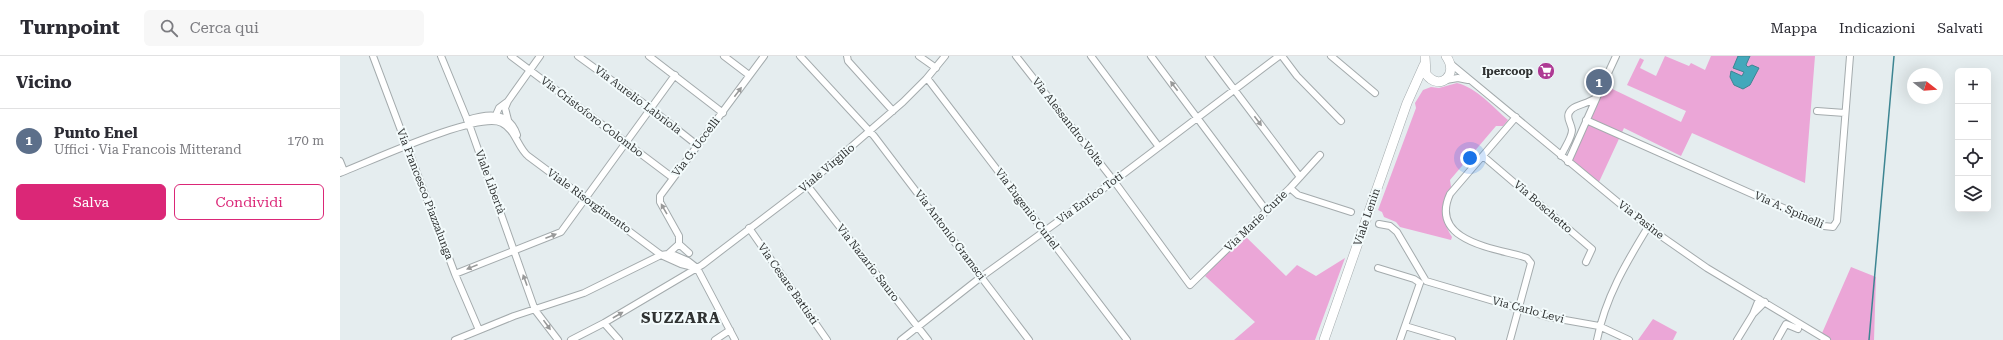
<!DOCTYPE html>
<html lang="it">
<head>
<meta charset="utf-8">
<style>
	:root { --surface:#fff; --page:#f7f7f7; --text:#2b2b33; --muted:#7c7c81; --line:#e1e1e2; --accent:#db2777 }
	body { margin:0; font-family:"Roboto Serif",serif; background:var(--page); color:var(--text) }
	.controls { position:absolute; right:12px; top:12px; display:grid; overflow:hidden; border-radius:6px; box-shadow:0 4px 16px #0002 }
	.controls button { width:36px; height:36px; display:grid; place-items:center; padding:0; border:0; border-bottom:1px solid var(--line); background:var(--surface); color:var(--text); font:20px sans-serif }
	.compass { position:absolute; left:1567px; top:12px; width:36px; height:36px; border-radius:50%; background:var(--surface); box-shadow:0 4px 16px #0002; rotate:107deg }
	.you { position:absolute; left:1130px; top:102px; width:14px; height:14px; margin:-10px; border:3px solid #fff; border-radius:50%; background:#1a73e8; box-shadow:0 0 0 6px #1a73e833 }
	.badge { display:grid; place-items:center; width:26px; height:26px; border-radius:50%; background:var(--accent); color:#fff; font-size:13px; font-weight:700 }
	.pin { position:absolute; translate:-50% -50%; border:2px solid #fff; box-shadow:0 1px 4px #0006 }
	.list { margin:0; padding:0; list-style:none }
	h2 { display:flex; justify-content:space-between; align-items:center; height:52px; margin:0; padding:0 16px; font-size:17px }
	h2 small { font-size:13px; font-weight:400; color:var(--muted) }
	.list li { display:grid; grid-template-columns:26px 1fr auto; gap:12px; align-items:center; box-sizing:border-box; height:64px; padding:0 16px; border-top:1px solid var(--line) }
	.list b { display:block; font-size:15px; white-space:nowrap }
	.list p { margin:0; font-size:13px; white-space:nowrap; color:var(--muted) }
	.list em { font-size:13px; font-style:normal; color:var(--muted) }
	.actions { display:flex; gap:8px; padding:12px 16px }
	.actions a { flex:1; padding:9px 0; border:1px solid var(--accent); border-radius:6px; text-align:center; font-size:14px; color:var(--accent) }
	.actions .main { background:var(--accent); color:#fff }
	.icon { flex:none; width:22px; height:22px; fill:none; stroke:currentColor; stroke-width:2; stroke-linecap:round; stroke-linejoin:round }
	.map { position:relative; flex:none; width:1663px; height:284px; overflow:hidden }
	header { display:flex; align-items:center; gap:24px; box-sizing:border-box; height:56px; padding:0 20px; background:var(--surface); border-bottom:1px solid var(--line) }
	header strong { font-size:19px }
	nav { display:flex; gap:22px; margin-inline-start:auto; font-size:14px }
	.search { width:280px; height:36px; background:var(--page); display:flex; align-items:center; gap:10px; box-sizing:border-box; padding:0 14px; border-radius:6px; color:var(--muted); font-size:15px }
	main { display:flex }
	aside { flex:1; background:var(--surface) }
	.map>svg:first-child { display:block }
</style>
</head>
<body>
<header>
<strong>Turnpoint</strong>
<div class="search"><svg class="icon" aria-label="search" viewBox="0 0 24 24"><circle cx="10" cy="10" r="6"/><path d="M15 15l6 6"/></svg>Cerca qui</div>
<nav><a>Mappa</a><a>Indicazioni</a><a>Salvati</a></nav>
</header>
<main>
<aside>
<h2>Vicino<small></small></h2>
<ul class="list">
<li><span class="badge" style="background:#5c6f8a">1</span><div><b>Punto Enel</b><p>Uffici · Via Francois Mitterand</p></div><em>170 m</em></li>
</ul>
<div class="actions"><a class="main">Salva</a><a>Condividi</a></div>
</aside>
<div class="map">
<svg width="1663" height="284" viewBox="0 0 1663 284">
	<rect width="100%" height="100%" fill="#e5edef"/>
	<!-- green -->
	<path fill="#eba6d7" d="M1325,0l24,10 2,-3 14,7 6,-14h104l-10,127 -113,-50 -11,23 -57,-28 -25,54 -28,-23 33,-74 77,37 5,-11 -59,-26 13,-27 4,2 -4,8 16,8z
		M1117,27c20,5 36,24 51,37l-5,6h-7l-46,54 1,7c-13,18 -10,32 1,50l-1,3 -51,-13 -4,-5 -12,-5 -2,-5 -4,-2 38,-102 -1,-5 8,-13 8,-3 8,1z
		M904,179l42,41 11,-11 19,11 29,-18 -30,82h-81l21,-18 -50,-46z
		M1511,211l25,10 -2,63h-55z
		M1313,263l24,13 -4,8h-35z"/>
	<!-- water -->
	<path fill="#43a8bb" stroke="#3d8592" d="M1398,0h12l-4,9 2,2 4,-2 7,3 -9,17 -7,4 -9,-4 -4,-8 1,-6 11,5 2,-4 -11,-4z"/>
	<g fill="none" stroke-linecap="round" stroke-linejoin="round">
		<!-- stream -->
		<path stroke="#3d8592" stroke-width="1.5" d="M1529,284l25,-284"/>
		<defs>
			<path id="minor" d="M33,0l82,218 24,56
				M101,0l28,68 66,186 23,30
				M171,0l162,122
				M238,0l72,52 47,37
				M309,0l74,57
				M384,0l25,19
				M460,0l74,80 155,204
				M507,0l1,5 45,50
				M579,0l17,12
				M676,0l98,125 76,104 100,-97 30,-33
				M751,0l68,91
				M811,0l115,154
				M869,0l91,121
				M942,0l15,20 44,45
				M991,0l44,37
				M1111,8l197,163 59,41 120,72
				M587,22l200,262
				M1106,24l12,-2 10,2
				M1257,41l19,-41
				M1477,55l28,2
				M155,61l4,-9 8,-6
				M127,64c19,-6 42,-10 50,15
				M168,64l-3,-12 3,-7 32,-45
				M1246,64l238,106 9,1 4,-6 13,-165
				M1143,100l109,93 -6,13
				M1221,100c3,-8 11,-18 11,-26 -1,-8 -8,-14 0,-21 6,-5 16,-5 25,-12l-29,65
				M0,105l4,10
				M0,117c29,-11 138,-62 162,-50 13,6 16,25 26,33l133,99 20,9 16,4
				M467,129l121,155
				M950,132l8,7 53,17
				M1039,168l11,2 7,6 29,49 122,36 51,9 30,14
				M409,172l78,112
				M339,188v-8l-19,-34v-6l104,-140
				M339,188l10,9
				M328,198l11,-10
				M1038,212l36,11 6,4
				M115,218l106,-42 114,-157
				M1419,243l-6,15 12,-12
				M264,267l15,17
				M1065,270l47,14
				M115,284l59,-24 70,-23 77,-38 7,-1 6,1 14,6 9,7 38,72
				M231,284l33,-17 98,-58 105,-80 96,-83 24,-24 18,-22
				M375,284l15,-10
				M561,284l80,-63 133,-96 165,-125
				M1060,284l20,-57
				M1170,284l21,-77 -4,-5 -6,-2c-29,-8 -92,-16 -71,-62l66,-77
				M1257,284c8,-42 29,-77 51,-113
				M1397,284l16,-26
				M1437,284l9,-16 12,5"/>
			<path id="secondary" d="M1085,0l1,18c13,18 34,1 20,-18
				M984,284l83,-237 17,-38"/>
		</defs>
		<!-- minor casing -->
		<use href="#minor" stroke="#a4abad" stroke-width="8"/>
		<!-- secondary casing -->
		<use href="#secondary" stroke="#a4abad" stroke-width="10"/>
		<!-- minor -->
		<use href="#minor" stroke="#fff" stroke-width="6"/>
		<!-- secondary -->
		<use href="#secondary" stroke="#fff" stroke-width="9"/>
	</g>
	<!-- one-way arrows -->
	<defs><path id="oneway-solid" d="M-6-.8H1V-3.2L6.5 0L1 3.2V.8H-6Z"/></defs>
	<g fill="#989999">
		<use href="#oneway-solid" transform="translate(834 30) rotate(-127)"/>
		<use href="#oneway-solid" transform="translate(398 36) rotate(-53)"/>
		<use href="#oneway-solid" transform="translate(918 65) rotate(53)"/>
		<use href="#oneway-solid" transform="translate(324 153) rotate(-120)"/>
		<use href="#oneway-solid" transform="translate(211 180) rotate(-21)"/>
		<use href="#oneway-solid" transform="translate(132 211) rotate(158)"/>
		<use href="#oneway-solid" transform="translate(185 224) rotate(-110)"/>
		<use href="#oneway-solid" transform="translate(278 259) rotate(-30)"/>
		<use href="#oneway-solid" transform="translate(207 269) rotate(54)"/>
	</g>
	<!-- icons -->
	<defs>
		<symbol id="supermarket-disc" viewBox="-11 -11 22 22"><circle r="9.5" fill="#ae3a94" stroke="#f3fbfc"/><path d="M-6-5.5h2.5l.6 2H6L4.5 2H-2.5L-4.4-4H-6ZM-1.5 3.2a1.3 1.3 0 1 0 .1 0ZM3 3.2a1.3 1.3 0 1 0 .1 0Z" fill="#fff"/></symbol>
	</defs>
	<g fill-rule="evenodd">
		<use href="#supermarket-disc" x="1196" y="5" width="20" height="20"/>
	</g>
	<g text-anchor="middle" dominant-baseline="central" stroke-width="4" stroke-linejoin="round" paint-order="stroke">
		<!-- poi labels -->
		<g font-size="11" font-weight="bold" fill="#303333" stroke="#f3fbfc" text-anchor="end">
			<text x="1193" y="15">Ipercoop</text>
		</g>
		<!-- street labels -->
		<g font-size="11" fill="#303333" stroke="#f3fbfc">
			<text transform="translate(298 44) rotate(37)">Via Aurelio Labriola</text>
			<text transform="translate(252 61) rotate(37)">Via Cristoforo Colombo</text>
			<text transform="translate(728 66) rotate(52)">Via Alessandro Volta</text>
			<text transform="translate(356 91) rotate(-53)">Via G. Uccelli</text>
			<text transform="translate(487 112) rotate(-40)">Viale Virgilio</text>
			<text transform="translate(150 126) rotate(70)">Viale Libertà</text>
			<text transform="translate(85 138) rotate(69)">Via Francesco Piazzalunga</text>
			<text transform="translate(750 142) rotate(-36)">Via Enrico Toti</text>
			<text transform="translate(249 145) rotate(36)">Viale Risorgimento</text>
			<text transform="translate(1203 151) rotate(41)">Via Boschetto</text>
			<text transform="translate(687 153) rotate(53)">Via Eugenio Curiel</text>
			<text transform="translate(1449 154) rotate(24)">Via A. Spinelli</text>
			<text transform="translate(1027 161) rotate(-71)">Viale Lenin</text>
			<text transform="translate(1301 164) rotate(38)">Via Pasine</text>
			<text transform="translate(916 165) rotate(-44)">Via Marie Curie</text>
			<text transform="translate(610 179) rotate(53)">Via Antonio Gramsci</text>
			<text transform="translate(528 207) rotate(52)">Via Nazario Sauro</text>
			<text transform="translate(448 228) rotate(55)">Via Cesare Battisti</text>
			<text transform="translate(1188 254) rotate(15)">Via Carlo Levi</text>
		</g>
		<!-- district labels -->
		<g font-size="15" font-weight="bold" letter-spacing="1" fill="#303333" stroke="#f3fbfc">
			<text x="341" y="262">SUZZARA</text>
		</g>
	</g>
</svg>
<div class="controls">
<button>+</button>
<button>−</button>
<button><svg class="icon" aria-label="locate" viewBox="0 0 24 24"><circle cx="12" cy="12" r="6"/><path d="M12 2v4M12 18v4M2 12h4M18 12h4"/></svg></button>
<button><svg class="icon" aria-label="layers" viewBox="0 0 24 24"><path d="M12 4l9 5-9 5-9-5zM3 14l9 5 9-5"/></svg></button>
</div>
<svg class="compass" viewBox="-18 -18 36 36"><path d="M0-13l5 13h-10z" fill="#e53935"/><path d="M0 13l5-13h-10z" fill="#7c7c81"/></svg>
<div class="you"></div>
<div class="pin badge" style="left:1259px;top:26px;background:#5c6f8a">1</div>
</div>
</main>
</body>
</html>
